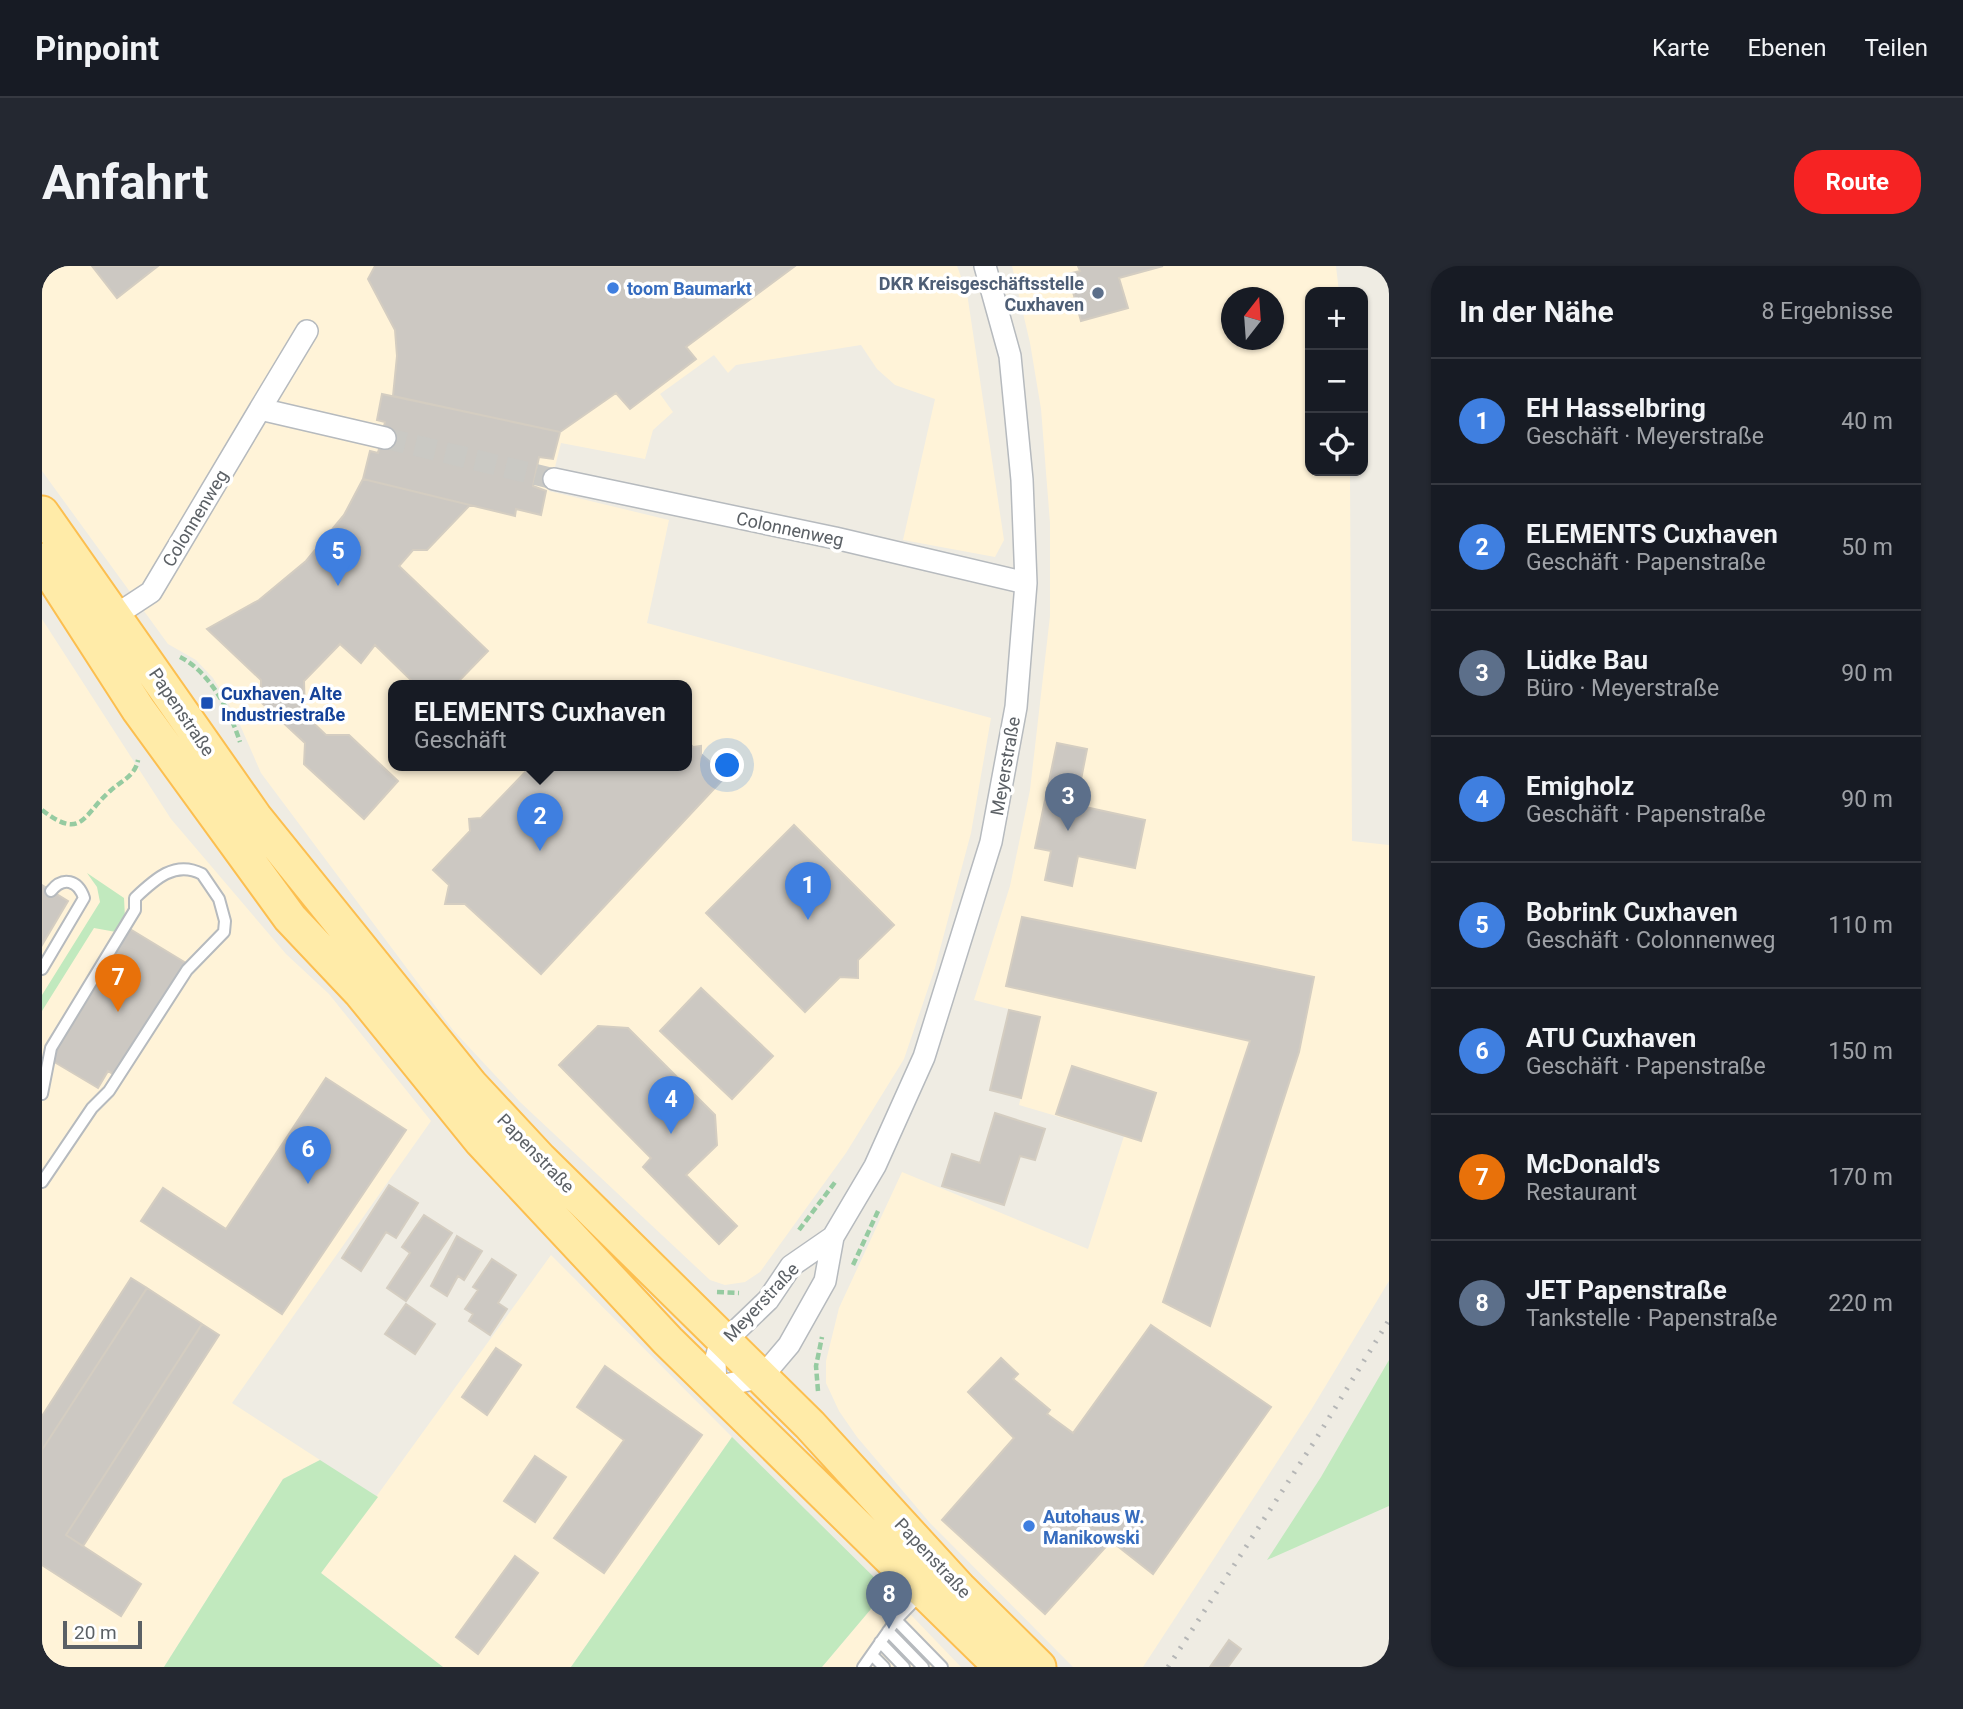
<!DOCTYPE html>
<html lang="de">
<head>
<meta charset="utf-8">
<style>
	:root { --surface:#171b24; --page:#242831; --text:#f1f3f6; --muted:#9ea1a6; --line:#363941; --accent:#f62323 }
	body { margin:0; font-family:Roboto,sans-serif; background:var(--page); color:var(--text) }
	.controls { position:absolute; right:21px; top:21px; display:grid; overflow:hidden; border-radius:14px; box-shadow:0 2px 5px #0004 }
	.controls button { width:63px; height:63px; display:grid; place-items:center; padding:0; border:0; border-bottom:2px solid var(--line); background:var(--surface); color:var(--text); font:35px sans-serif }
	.compass { position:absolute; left:1179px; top:21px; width:63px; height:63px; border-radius:50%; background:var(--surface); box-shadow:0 2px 5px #0004; rotate:17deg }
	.scale { position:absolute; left:21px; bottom:18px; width:79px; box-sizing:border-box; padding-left:7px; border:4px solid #5b6065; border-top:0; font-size:19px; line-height:24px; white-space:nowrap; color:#5b6065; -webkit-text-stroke:5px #fff; paint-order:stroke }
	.you { position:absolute; left:686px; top:500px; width:24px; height:24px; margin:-18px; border:5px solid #fff; border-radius:50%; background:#1a73e8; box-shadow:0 0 0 10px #1a73e833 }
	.badge { display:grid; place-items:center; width:46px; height:46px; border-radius:50%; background:var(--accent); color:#fff; font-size:23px; font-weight:700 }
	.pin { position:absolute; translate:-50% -58px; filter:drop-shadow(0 2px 4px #0008) }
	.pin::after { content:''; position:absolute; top:37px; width:24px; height:21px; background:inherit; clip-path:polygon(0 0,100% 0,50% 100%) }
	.popup { position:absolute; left:346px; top:414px; width:304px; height:91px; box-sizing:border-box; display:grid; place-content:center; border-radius:14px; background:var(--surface); filter:drop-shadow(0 2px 5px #0005); font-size:23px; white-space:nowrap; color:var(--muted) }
	.popup b { font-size:26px; color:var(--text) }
	.popup::after { content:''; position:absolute; left:50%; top:100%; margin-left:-14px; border:14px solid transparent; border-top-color:var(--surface) }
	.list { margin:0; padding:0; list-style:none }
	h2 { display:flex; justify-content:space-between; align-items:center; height:91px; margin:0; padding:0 28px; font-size:30px }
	h2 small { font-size:23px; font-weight:400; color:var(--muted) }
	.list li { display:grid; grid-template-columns:46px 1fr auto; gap:21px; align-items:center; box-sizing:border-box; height:126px; padding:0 28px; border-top:2px solid var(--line) }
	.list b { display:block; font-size:26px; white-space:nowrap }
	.list p { margin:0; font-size:23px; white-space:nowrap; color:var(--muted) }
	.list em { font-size:23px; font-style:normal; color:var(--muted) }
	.icon { flex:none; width:38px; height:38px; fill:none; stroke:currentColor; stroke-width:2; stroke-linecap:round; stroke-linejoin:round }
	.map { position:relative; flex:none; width:1347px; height:1401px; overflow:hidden; border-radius:28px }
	header { display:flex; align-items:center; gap:42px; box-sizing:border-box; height:98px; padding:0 35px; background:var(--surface); border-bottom:2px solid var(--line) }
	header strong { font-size:33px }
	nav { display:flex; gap:38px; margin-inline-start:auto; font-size:24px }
	.intro { display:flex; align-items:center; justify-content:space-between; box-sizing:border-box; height:168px; padding:0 42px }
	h1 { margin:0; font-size:49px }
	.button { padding:18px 32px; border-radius:28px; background:var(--accent); color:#fff; font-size:24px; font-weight:700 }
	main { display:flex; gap:42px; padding:0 42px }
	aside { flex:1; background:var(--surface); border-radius:28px; box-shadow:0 2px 5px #0004 }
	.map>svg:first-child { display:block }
</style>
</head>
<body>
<header>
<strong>Pinpoint</strong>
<nav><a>Karte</a><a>Ebenen</a><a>Teilen</a></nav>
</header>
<div class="intro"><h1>Anfahrt</h1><a class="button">Route</a></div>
<main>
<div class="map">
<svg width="1347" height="1401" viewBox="0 0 1347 1401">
	<rect width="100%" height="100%" fill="#efece3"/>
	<!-- commercial -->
	<path fill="#fff3d8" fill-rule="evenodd" d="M0,0h915l10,27 37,247 -9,17 -92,-17 32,-141 -40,-14 -18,-16 -16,-24 -125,20 -8,8 -14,-18 -54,39 13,18 -20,18 -8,29 -84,-16 -12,48 120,29 -22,103 344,95 -20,115 -36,135 -31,91 -58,94 -86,119 -15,10 -20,3 -15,-5 -190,-178 -67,-72 -192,-257 -24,-55 -24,-40 -17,-18 -28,-16 -126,-173zM351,419h294v80h-294z
		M970,0h324l3,26h-29v179h40l2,370 37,4v436l-78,129 -168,257h-70l-143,-144 -73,-86 -18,-26 -13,-28v-22l13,-53 63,-136 186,77 36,-113 -105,-31 20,-88 -65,-17 36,-114 20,-96 20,-174v-93l-9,-114 -11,-66zM1190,32h42v42h-42z
		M0,353l129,200 115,135 43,40 102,127 -199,282 88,57 -37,19 -119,188h-122z
		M509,989l181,182 -161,230h-128l-122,-94z
		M845,1324l74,77h-139z"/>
	<!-- green -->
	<path fill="#c1e9be" d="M45,607l37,25 1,20 -9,14 -22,-4 -52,83v-16l58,-93 -3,-15z
		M1347,1094v146l-122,54 54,-83z
		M690,1171l155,153 -65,77h-251z
		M278,1194l58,37 -57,76 122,94h-279l119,-188z"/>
	<!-- building -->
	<path fill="#ccc8c2" stroke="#d4cdc1" stroke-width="2" d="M50,0h66l-41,32z
		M333,0h420l-109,81 10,12 -66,50 -14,-16 -56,39 -167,-36 4,-40 -2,-26 -27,-51z
		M1036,0h85l-44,12 9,30 -47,13 -13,-47 12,-3z
		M340,128l178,38 -7,27 -14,-2 -6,29 13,5 -5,24 -25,-6 -1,7 -152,-37 7,-28 8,2 7,-31 -8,-2z
		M321,213l107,26 -43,45h-14l-14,16 89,85 -33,34h-39l-41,-40 -14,18 -21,-19 -36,37 1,34 21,20h23l49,46 -34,38 -60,-55 1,-21 -44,-41v-22l-54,-51 52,-29 47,-39 38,-46z
		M645,475l6,6 8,-1v8l25,22 -185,198 -76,-70h-20l4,-19 -16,-15 37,-39 -1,-12 12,-1 51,-53h155z
		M1015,477l30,6 -11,56 69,15 -10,48 -57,-12 -6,30 -27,-6 6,-29 -16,-3z
		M752,559l100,100 -36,35v18l-18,-1 -35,35 -99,-99z
		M0,619l26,16 -26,44z
		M980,651l292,60 -15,75 -89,274 -47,-24 87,-261 -244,-55z
		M88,663l56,34 -70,113 -8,-5 -10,17 -47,-28z
		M659,722l72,68 -41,43 -72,-68z
		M967,744l31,7 -19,81 -31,-8z
		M556,760l30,2 87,87 2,30 -31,30 51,51 -18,18 -76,-77 8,-9 -92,-93z
		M1030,800l84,27 -15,48 -85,-27z
		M284,812l80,52 -124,184 -141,-93 22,-33 63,41z
		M953,847l50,16 -10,31 -15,-4 -16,49 -62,-19 10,-32 28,9z
		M347,919l29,18 -22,35 -10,-6 -25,39 -19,-13z
		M382,949l28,18 -46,68 -19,-13 23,-35 -8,-6z
		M415,970l25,15 -18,29 -6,-4 -11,20 -16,-10z
		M450,993l24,16 -18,28 9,6 -17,26 -21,-14 4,-7 -8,-5 13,-19 -5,-3z
		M89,1012l16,10 -105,162v-34z
		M105,1022l55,36 -136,211 75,49 -20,32 -79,-51v-115z
		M364,1038l29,20 -20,30 -30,-20z
		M160,1058l17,11 -136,211 -17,-11z
		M1109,1059l120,82 -118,167 -42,-33 -66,73 -103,-94 72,-82 -46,-46 33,-34 17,16 -5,5 37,31 -3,4 26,19z
		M454,1082l25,17 -34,50 -25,-18z
		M563,1100l97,69 -98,138 -50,-35 70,-98 -47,-33z
		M493,1190l31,21 -31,45 -31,-21z
		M473,1290l23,17 -60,81 -22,-17z
		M1187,1374l12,9 -13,18h-18z"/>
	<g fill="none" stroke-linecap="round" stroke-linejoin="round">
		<!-- minor-tunnel -->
		<path stroke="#cac9c4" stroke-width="21" stroke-dasharray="21 10" stroke-linecap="butt" d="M343,172l169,41"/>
		<defs>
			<path id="service" d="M0,703l42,-71c-6,-18 -21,-22 -33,-7
				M0,828l9,-46 84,-138v-12c20,-19 40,-38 67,-24l17,25 6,22 -1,11 -37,38 -78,121 -17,17 -50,74
				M854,1354l46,47
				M846,1365l35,36
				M838,1376l24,25
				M830,1389l12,12
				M821,1401l33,-47 25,-26"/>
			<path id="minor" d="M218,143l47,-78
				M512,213l281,59 191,45
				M74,349l35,-23 109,-183 125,29
				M791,971l-42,29 -23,34 -49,47 -4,15 1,25 37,-8 19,-14 17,-20 36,-64 8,-44 42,-71 49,-109 67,-215 25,-135 10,-124 -4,-103 -12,-124 -25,-90"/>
			<path id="primary" d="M0,247l213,304 216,268 69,74 270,266 149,163 80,79
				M0,294l96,149 152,209 71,75 120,148 187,200 333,326"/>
		</defs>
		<!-- service casing -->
		<use href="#service" stroke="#b6babe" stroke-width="14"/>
		<!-- minor casing -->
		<use href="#minor" stroke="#b6babe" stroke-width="24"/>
		<!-- primary casing -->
		<use href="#primary" stroke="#fcbf50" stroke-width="37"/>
		<!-- path -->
		<path stroke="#96cba1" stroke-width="4.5" stroke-dasharray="7 3.5" stroke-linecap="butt" d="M138,391c30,15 50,54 60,85
			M0,544c40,31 41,5 67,-18 11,-11 26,-15 29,-32
			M757,964l37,-49
			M811,999l26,-56
			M675,1026l22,1
			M776,1125l-2,-25 6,-29"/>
		<!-- service -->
		<use href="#service" stroke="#fff" stroke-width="10"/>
		<!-- minor -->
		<use href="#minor" stroke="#fff" stroke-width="21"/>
		<!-- primary -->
		<use href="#primary" stroke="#ffeba8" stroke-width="33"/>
		<!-- rail -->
		<path stroke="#b5b6b6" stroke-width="5" stroke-dasharray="2 9" stroke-linecap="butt" d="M1126,1401l148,-228 73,-119"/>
	</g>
	<!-- markers -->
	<g fill="#3f7fe0" stroke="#fff" stroke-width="2.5">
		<circle cx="571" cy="22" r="7"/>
		<circle cx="987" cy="1260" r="7"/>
	</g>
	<circle fill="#5c6f8a" stroke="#fff" stroke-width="2.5" cx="1056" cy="27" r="7"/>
	<rect fill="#1a4fb4" stroke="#fff" stroke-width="2.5" x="158" y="430" width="14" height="14" rx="3.5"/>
	<g text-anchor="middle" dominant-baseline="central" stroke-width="7" stroke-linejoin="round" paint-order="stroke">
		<!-- service labels -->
		<g font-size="18" font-weight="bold" fill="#4e5e75" stroke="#fff" text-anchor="end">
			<text x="1042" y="17">DKR Kreisgeschäftsstelle<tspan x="1042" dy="21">Cuxhaven</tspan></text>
		</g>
		<!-- shop labels -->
		<g font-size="18" font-weight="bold" fill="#366cbe" stroke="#fff" text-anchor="start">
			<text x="585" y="22">toom Baumarkt</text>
			<text x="1001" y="1250">Autohaus W.<tspan x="1001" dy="21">Manikowski</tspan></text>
		</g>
		<!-- street labels -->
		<g font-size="18" fill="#5b6065" stroke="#fff">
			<text transform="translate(153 252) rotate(-59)">Colonnenweg</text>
			<text transform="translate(748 263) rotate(12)">Colonnenweg</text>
			<text transform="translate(140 446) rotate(56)">Papenstraße</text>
			<text transform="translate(963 500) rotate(-80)">Meyerstraße</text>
			<text transform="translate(494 887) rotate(46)">Papenstraße</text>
			<text transform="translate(719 1036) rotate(-47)">Meyerstraße</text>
			<text transform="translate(891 1292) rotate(47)">Papenstraße</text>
		</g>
		<!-- transit labels -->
		<g font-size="18" font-weight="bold" fill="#164399" stroke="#fff" text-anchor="start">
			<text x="179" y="427">Cuxhaven, Alte<tspan x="179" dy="21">Industriestraße</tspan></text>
		</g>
	</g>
</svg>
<div class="controls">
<button>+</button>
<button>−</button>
<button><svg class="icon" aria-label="locate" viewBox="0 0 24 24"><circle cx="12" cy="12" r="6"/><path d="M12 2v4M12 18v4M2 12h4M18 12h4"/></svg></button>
</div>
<svg class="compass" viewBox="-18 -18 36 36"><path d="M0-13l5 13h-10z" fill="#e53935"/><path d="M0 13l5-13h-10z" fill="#9ea1a6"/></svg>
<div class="scale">20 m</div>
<div class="you"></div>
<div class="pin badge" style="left:766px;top:654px;background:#3f7fe0">1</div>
<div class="pin badge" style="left:498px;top:585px;background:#3f7fe0">2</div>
<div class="popup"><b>ELEMENTS Cuxhaven</b>Geschäft</div>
<div class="pin badge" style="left:1026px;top:565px;background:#5c6f8a">3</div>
<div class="pin badge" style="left:629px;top:868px;background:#3f7fe0">4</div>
<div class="pin badge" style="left:296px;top:320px;background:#3f7fe0">5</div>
<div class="pin badge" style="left:266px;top:918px;background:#3f7fe0">6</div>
<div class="pin badge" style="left:76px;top:746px;background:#e8710a">7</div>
<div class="pin badge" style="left:847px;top:1363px;background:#5c6f8a">8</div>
</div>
<aside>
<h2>In der Nähe<small>8 Ergebnisse</small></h2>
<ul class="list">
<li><span class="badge" style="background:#3f7fe0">1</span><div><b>EH Hasselbring</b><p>Geschäft · Meyerstraße</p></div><em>40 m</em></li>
<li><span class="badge" style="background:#3f7fe0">2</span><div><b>ELEMENTS Cuxhaven</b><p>Geschäft · Papenstraße</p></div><em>50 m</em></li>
<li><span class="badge" style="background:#5c6f8a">3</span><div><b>Lüdke Bau</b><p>Büro · Meyerstraße</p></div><em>90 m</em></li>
<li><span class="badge" style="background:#3f7fe0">4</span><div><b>Emigholz</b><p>Geschäft · Papenstraße</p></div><em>90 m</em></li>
<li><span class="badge" style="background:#3f7fe0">5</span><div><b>Bobrink Cuxhaven</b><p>Geschäft · Colonnenweg</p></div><em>110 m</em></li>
<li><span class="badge" style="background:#3f7fe0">6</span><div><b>ATU Cuxhaven</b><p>Geschäft · Papenstraße</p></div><em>150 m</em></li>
<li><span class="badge" style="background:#e8710a">7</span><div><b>McDonald's</b><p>Restaurant</p></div><em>170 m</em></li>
<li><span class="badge" style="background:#5c6f8a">8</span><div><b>JET Papenstraße</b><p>Tankstelle · Papenstraße</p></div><em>220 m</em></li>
</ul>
</aside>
</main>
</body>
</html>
